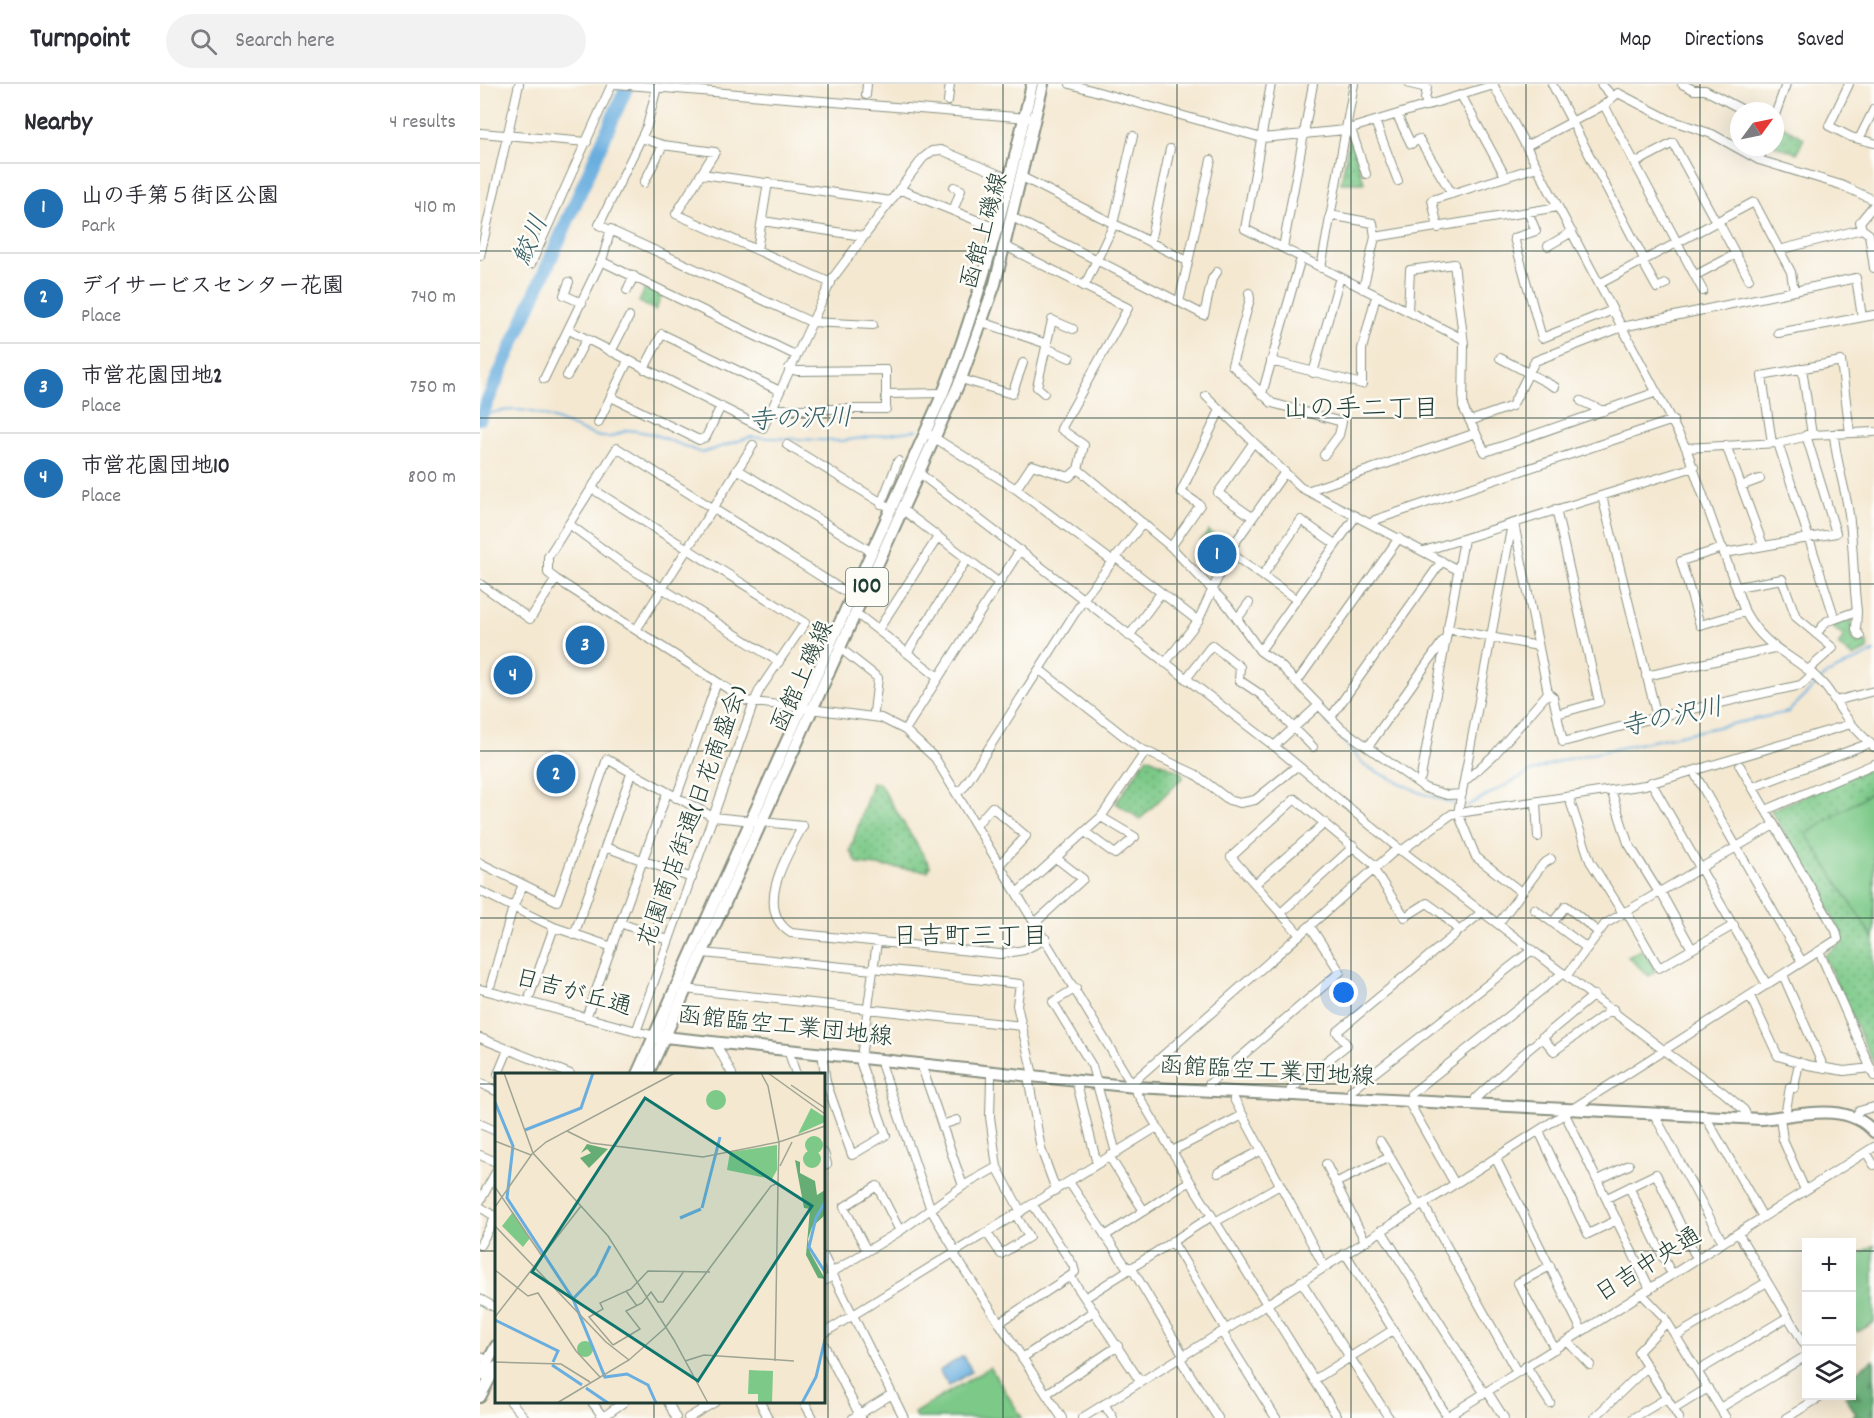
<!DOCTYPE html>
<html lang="en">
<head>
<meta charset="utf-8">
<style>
	:root { --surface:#fff; --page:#f2f2f3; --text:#2b2b33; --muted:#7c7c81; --line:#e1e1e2; --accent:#1f6fb2 }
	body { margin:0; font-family:Dekko,"Klee One",sans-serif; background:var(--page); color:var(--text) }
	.controls { position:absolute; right:18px; bottom:18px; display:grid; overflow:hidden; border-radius:0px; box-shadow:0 6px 24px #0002 }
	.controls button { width:54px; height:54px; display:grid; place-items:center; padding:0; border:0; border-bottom:2px solid var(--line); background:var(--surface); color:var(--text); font:30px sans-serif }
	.compass { position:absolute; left:1250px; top:18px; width:54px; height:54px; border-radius:50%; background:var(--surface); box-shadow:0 6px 24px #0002; rotate:57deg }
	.you { position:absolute; left:864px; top:909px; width:21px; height:21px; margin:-15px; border:4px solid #fff; border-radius:50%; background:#1a73e8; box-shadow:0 0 0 9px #1a73e833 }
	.badge { display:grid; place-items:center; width:39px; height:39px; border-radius:50%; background:var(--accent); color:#fff; font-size:20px; font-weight:700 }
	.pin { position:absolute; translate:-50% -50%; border:3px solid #fff; box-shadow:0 2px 6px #0006 }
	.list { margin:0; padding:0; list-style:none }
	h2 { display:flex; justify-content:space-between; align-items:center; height:78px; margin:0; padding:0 24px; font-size:26px }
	h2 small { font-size:20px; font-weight:400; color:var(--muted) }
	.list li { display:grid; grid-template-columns:39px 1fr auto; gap:18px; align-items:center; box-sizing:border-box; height:90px; padding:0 24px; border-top:2px solid var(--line) }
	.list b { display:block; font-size:22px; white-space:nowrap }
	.list p { margin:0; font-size:20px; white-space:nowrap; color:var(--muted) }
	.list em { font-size:20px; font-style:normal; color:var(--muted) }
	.icon { flex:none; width:33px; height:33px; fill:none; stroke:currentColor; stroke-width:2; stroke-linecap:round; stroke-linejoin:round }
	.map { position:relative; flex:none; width:1394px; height:1334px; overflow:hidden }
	header { display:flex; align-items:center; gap:36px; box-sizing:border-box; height:84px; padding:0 30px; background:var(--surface); border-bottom:2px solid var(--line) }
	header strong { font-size:28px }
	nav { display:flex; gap:33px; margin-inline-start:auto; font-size:21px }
	.search { width:420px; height:54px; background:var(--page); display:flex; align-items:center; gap:15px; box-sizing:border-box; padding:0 21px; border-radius:33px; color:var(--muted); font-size:22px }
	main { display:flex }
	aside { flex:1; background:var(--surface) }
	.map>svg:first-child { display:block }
</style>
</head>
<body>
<header>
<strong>Turnpoint</strong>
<div class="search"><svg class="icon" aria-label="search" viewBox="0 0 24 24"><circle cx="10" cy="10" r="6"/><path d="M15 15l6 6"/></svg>Search here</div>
<nav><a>Map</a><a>Directions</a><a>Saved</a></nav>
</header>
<main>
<aside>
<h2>Nearby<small>4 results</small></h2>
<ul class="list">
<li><span class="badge">1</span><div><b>山の手第５街区公園</b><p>Park</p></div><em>410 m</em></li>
<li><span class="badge">2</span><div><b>デイサービスセンター花園</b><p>Place</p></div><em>740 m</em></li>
<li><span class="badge">3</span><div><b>市営花園団地2</b><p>Place</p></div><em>750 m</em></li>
<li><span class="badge">4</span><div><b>市営花園団地10</b><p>Place</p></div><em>800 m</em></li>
</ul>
</aside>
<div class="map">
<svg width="1394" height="1334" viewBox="0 0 1394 1334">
	<defs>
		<pattern id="forest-firs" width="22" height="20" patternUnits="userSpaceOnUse" patternTransform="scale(1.5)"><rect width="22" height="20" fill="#65ad74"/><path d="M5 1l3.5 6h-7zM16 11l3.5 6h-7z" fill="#538e60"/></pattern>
		<pattern id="park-dots" width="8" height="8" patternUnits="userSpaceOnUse" patternTransform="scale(1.5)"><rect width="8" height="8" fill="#7cc988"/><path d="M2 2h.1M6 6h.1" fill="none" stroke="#65a470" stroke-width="1.8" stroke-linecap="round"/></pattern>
	</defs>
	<rect width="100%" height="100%" fill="#fdfcf7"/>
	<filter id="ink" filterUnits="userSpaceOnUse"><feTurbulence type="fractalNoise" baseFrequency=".0167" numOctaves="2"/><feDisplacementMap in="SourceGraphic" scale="12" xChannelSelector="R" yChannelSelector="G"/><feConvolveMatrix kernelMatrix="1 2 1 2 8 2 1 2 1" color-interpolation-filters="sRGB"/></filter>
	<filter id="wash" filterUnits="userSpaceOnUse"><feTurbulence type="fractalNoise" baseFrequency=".008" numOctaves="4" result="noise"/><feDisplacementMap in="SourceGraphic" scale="24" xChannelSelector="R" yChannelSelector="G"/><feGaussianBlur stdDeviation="1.35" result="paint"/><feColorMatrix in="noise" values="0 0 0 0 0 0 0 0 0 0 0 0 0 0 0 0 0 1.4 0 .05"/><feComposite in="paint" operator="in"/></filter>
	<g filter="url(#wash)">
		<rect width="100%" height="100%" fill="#f4e8d1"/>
		<!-- forest -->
		<path fill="url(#forest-firs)" stroke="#427554" stroke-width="1.5" d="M1394,1275v59h-24l6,-4 -11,-18h7v-22z"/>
		<!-- park -->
		<path fill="url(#park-dots)" stroke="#4e835e" stroke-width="1.5" d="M1297,39l27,15 -7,15 -22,-7z
			M870,50l14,49h-23z
			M166,202l17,8 -8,16 -16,-8z
			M729,447l18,15 -8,17 -19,-21z
			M1371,533l1,21 6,5 9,-1 1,8 -16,7 -14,-12 6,-8 -14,-12z
			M667,673l34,15 2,5 -43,42 -24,-16z
			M1394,683v298l-50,-109 19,-15 -4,-12 -68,-119z
			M392,699h7l51,83 -2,5 -70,-7 -8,-13z
			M1163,865l13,22 -7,5 -21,-19z"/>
		<!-- garden -->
		<path fill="#7cc988" stroke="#4e835e" stroke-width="1.5" d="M1390,709l4,6v140l-68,-105z
			M1394,1161v78l-17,9 -5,-8v-65z
			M510,1283l32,51h-106l-2,-5z"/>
		<!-- water -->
		<path fill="#69aedf" stroke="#44768a" stroke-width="1.5" d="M483,1272l9,15 -23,15 -10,-15z"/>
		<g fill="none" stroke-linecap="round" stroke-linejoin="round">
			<!-- stream -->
			<path stroke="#69aedf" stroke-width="2" d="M0,333c47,-20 77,7 120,20h11l16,-7 9,1 17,3 49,19 48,-16 91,4 76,-11
				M846,637l39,45 56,27 33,11
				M987,722l63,-34 33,-12 225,-48 39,-38 47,-22"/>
			<!-- river -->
			<path stroke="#69aedf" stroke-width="14" d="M0,334l148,-334"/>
		</g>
	</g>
	<g filter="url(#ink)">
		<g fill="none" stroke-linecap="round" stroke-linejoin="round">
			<defs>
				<path id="minor" d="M136,0l412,34
					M590,0l192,54 83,-8 149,-45
					M791,0l-26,145 218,110
					M930,0l17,4 -2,11 2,7
					M1013,0l193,364 59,164c23,41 49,41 77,71 8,8 14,20 21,30 9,13 19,23 31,34
					M1072,0l92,175
					M1121,0l11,12
					M1202,0l12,6h11l40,21
					M1369,0l-20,42 22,11 23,6
					M177,3l-10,39 -48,99 212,97 62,3
					M386,11l1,-11
					M981,11l44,81
					M468,17l2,-17
					M1124,21l99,186
					M917,31l14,29 8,-5 33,55
					M1295,31l11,-31
					M895,37l23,60
					M871,45l15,45
					M0,49l107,9
					M161,54l22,7 52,7 -39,62 155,69
					M1379,55l15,-30
					M1046,62l78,-41 14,-12 52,27 42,14 47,26 82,25 33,15
					M731,76l-32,142 25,13 8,-36 5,-7
					M1279,76l5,-13
					M1155,79l38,-20 43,79
					M222,90l189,27
					M542,93l165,84
					M164,99l19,-38
					M419,105l99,40
					M473,127l8,-21 -7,-3
					M1048,128l8,19 -22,7 28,100 71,-28
					M850,131l43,8 2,14 -12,52
					M532,133l167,85
					M282,137l101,15
					M1238,137l31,58
					M633,140l20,-88
					M958,144l-6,-28 105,-33
					M1382,145l-2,-7 14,-17
					M895,153l183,-30
					M670,158l20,-93
					M525,162l123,62 -67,121 23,16 -6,24 -9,8 -37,-12 -16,24
					M1068,162l24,-14
					M803,164l30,-164
					M277,166l11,-68
					M1299,166l83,-21 7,5 5,34
					M0,172l39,-172
					M121,177l194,94
					M1162,177l15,27 9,-4
					M51,180l81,-180
					M841,184l33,-184
					M1216,191l40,-21
					M89,198l-5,13 18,8
					M1119,200l155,-82 37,70 3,19
					M604,203l30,-63
					M147,206l7,-14
					M769,209l1,6 -18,66 40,38 70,19 -3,13 -15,20
					M928,227l2,-41 44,-6 10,80 -1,63 22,45 172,-60
					M502,238l65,22
					M89,246l194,98 69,-149 91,-121 9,-7 9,-1 69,29
					M1298,249l96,-18
					M566,264l24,10
					M131,268l18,-35
					M1020,274l55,29
					M791,277l91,23v-35l14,-53
					M1322,284l10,67
					M164,285l18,-35 118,57
					M833,289l27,-96
					M87,292l19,-36
					M64,295l59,-122 8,-28
					M481,295l51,15 11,-31
					M564,309l-7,-6 15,-67 21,9
					M406,310l57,-1
					M782,310l39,-136
					M726,312l94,91 158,83
					M131,313l88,43 7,-3 15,-31
					M1101,317l22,10
					M292,325h114v-39l-89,1 -8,-3
					M990,337l42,-15 23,-45 87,-34 234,-49 6,39
					M118,339l30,-62
					M1354,350c2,30 13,58 16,88 4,30 3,59 7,89l-22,8
					M450,351l86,54 96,72
					M1292,359l-10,-67 79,-15 9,72
					M1298,359l57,176 -8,2 -11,13
					M307,361l105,64
					M1246,361l37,100
					M1206,364l92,-5 34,-8 62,-3
					M257,385l135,83
					M598,385l93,78 57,59 32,45 19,13 62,64 84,60 22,7 15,-1
					M439,389l355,273 124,102 272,207 53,37 21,18 4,8
					M1261,402l19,-7
					M111,404l214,135 -45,66 -6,13 -118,330
					M827,407l169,-58
					M1122,412l55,221
					M401,420l17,-43
					M1076,425l43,193 -42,12
					M423,426l96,73
					M772,433l-34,-24 35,-50
					M89,440l50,37 160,101
					M891,440l4,-4 298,-100
					M1032,440l3,4 33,165 5,4 10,45 94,-25 144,-32 12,-11
					M1032,440l-54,289 18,44 45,35
					M691,463l29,-42 -19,-13 39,-82
					M1243,464l-42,13 19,64 45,-13
					M944,467l270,-84
					M749,468l68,48
					M1245,469l111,-20 -30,-98
					M635,473l83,64
					M783,491l38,-55 34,24
					M76,495l-8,-6v-16l69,-109 235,148
					M0,500l50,35 26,-40 191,122 134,17 24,12 30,28 255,423 148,237
					M1257,503l45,-8 14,38 37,31 -25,22
					M1377,527l-1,19 4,6
					M381,533l77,60
					M757,535l12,-16
					M967,545l91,17
					M156,546l117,-185
					M398,546l60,-93
					M649,552l32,-43
					M780,567l96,-135
					M365,568l33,26 -4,34
					M427,569l60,-94
					M685,579l33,-42 34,-74 53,-75
					M560,586l99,78 56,26 34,26 11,3 15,-3 42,-34
					M1166,592l128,-28
					M706,595l26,-34 28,22 -1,13 21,14 53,53
					M816,599l103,-145
					M1355,617l39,-10
					M851,633l111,-156
					M425,646l115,-180
					M794,662l45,-41
					M888,663l75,-106
					M1216,692l106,186
					M985,697l29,-26 54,-62
					M1171,698l116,203
					M938,699l3,-6 43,-238
					M1273,703l117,-44
					M1131,706l17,53 30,48
					M477,709l7,-6 123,-193 56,-71
					M196,714l41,-116
					M1089,714l21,63 33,52
					M1056,719l2,34
					M1286,726l108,-46
					M496,741l16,-18 34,29 -26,28
					M605,748l30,22 20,-17 -34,-20
					M125,763l87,31
					M921,767l51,-37 193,-29 206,-61
					M0,779l77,38 50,-142 106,58 90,9c-16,29 -50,83 -12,107l209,21 24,-4 22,-11
					M894,786l31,47 22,-14 14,10 18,18
					M775,800l70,-61
					M0,807l74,36 58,20
					M1180,807l32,58
					M538,808l83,-75 45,-66
					M1054,825l53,39
					M1146,827l33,57 75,-43
					M801,829l73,-67
					M556,838l47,-43 -27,-21
					M1073,838l13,-16 32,26
					M140,839l45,16
					M1018,840l45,-60 8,-5
					M94,851l57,-161
					M820,851l-69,-78 64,-58 82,68
					M1339,867l55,125
					M223,869l170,17
					M393,884l147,16 -3,21 16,70
					M1087,891l38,-51 169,-99
					M1303,891l41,93
					M11,900l22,-77 10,-22
					M596,904l-23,14 39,64 24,87
					M0,905l175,47
					M205,905l337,37
					M50,911l24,-68
					M1270,912l28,60 30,9 36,6 27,-3
					M106,934l81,-225
					M1062,953l12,14 59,-42
					M0,954l90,36
					M235,958l17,32
					M308,966l8,24
					M382,966l15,-108
					M343,976l3,22 26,73 34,-20 -25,-71
					M402,982l49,144 25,42
					M443,986l40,116
					M18,990l10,-24
					M511,993l-1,40 7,50 24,45
					M596,996l21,84
					M549,998l12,67 15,41
					M653,998l265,-234
					M0,999l16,8
					M729,1000l131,-112 -30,-46
					M811,1005l56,-44 -10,-13 145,-120
					M871,1007l181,-141
					M931,1010l152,-121
					M996,1014l47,-44 71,-59
					M754,1015l90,167
					M928,1017l47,83
					M1306,1026l4,-23 4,1 5,-26
					M1085,1030l85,175
					M1174,1030l66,123
					M1225,1032l55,96
					M1300,1033l3,23 22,50
					M1375,1034l4,-7 15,-4
					M0,1040l16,7
					M462,1041l15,-5
					M1059,1047l49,103 29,-14
					M900,1057l10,16
					M692,1067l71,-36
					M1386,1068l8,13
					M344,1069l3,11 -3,1
					M0,1071l16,7
					M629,1072l35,55
					M1016,1075l86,172
					M846,1080l39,77
					M738,1089l44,-23
					M1118,1096l31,-15
					M589,1098l59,87
					M855,1099l55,-26 29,50
					M1149,1103l40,82
					M1127,1114l49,-24 38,79
					M0,1117l16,-29
					M943,1120l94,168
					M553,1121l40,60 2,7 -5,4
					M0,1123l16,10
					M735,1138l65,-37
					M901,1146l100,158
					M507,1149l14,21 28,-17 -13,-22
					M1258,1149l68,114
					M625,1152l85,-55
					M692,1157l54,89
					M0,1161l16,-29
					M387,1167l-23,-44 33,-21 23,45
					M865,1169l99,158
					M474,1170l108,164
					M344,1173l80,161
					M1070,1182l-32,17 37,66
					M651,1183l53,89
					M351,1189l69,-42 63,-45 34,-19
					M344,1197l9,-5
					M821,1197l88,137
					M1162,1210l22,23 62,101
					M605,1214l127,-82
					M0,1215l16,9
					M1187,1238l-29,30 41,66
					M519,1239l71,-47 70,105
					M742,1248l54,86
					M344,1249l333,-206
					M1196,1252l91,-54
					M1087,1257l23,24
					M344,1261l37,73
					M0,1273l3,1
					M542,1274l72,-47
					M700,1275l38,59
					M1046,1282l24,37
					M1218,1287l90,-54
					M834,1296l79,-50
					M1007,1307l17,27
					M566,1310l72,-48
					M31,1318l14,16
					M112,1318l11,15 21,-15
					M188,1318l8,16
					M280,1318l8,16
					M324,1318l9,16
					M624,1320l9,14
					M1240,1324l86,-52
					M1194,1325l34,-21
					M208,1334l27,-16
					M373,1334l39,-24
					M602,1334l182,-112 574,-367 -2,-8 -96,-165
					M965,1334l429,-271
					M1114,1334l53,-51
					M1153,1334l34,-20
					M1306,1334l36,-22"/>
				<path id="major" d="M175,952l480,51 626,32c35,-3 86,-19 113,13
					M157,990l306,-681c40,-101 65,-204 89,-309
					M168,990l313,-695 34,-95 48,-200
					M0,1292l16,-30
					M0,1313l16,-30"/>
			</defs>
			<!-- minor casing -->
			<use href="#minor" stroke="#8a9282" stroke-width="10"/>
			<!-- major casing -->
			<use href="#major" stroke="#8a9282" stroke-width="14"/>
			<!-- minor -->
			<use href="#minor" stroke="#fff" stroke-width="8"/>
			<!-- major -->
			<use href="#major" stroke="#fff" stroke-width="10"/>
		</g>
	</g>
	<!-- grid -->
	<path fill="none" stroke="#1f3d34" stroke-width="1.5" stroke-opacity="0.55" d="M174,0v990M348,0v1334M523,0v1334M697,0v1334M871,0v1334M1046,0v1334M1220,0v1334M0,167h1394M0,334h1394M0,500h1394M0,667h1394M0,834h1394M0,1000h16M344,1000h1050M0,1167h16M344,1167h982M1372,1167h22M174,1318v16"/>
	<g text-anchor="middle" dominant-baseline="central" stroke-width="5" stroke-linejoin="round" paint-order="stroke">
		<!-- shield labels -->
		<rect fill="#fdfcf7" stroke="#62766e" stroke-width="1.5" x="366" y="484" width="42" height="38" rx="4.5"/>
		<g font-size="22" font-weight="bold" fill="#1f3d34">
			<text x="387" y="503">100</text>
		</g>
		<!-- street labels -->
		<g font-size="24" fill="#1f3d34" stroke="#fdfcf7">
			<text transform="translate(506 147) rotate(-75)">函館上磯線</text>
			<text transform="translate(324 593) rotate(-66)">函館上磯線</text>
			<text transform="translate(214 733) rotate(-70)">花園商店街通(日花商盛会)</text>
			<text transform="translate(93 910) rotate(15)">日吉が丘通</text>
			<text transform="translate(305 944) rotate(6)">函館臨空工業団地線</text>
			<text transform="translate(787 989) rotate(3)">函館臨空工業団地線</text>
			<text transform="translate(1169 1182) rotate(-32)">日吉中央通</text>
		</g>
		<!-- water labels -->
		<g font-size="26" font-style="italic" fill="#355f67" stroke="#fdfcf7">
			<text transform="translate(52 157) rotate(-66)">鮫川</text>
			<text transform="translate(320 337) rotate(-2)">寺の沢川</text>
			<text transform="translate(1192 635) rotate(-12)">寺の沢川</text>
		</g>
		<!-- neighbourhood labels -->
		<g font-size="26" fill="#1f3d34" stroke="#fdfcf7">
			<text x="881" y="326">山の手二丁目</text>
			<text x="490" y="854">日吉町三丁目</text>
		</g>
	</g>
	<!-- overview -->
	<g transform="translate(15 989)">
		<rect width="330" height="330" fill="#f4e8d1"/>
		<path d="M92,71l21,5 -19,19 -9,-10 11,-5 -4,-4 -6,4zM300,87l5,2v11l15,8 2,14 8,-5 -1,26 -12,11 -4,12 2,13 15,27 -7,-1 -12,-23 4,-46 -6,-1z" fill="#65ad74"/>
		<path d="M316,35l14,9v5l-27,12zM282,72v25l-5,9 -45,-9 3,-18zM18,139l17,26 -7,9 -21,-21zM82 276a8 8 0 1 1 16 0a8 8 0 1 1-16 0Z" fill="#7cc988"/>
		<path d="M211 27a10 10 0 1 1 20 0a10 10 0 1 1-20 0ZM310 72a9 9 0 1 1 18 0a9 9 0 1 1-18 0ZM308 86a9 9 0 1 1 18 0a9 9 0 1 1-18 0ZM266,80h12v20h-12v-5l-28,-1v-11h28zM254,297l24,1 -1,32h-14v-9h-10z" fill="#7cc988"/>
		<path fill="none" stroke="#69aedf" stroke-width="3" d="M0,29l18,44 -6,52 66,101 32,78 22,-3 21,11 8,18M30,57l56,-22 12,-35M330,129l-9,16 -7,29 16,25M207,135l18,-71M185,145l21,-9M78,226l23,-24 14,-29M0,247l63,31 -5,11M57,292l30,20M91,315l22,15M307,330l14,-26 9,-38"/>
		<path fill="none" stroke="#9fa492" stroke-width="1.5" d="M9,0l29,80 75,83 66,104 34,63M273,0l57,41M296,12l34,23M72,58l24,12 112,14 76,-15 -11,-56 -7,-13M0,68l36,14M285,93l12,-24M0,114l47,69M0,134l37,-53 14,-12 129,-69M0,153l111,116 23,18M0,197l33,26 10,-3 38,58 24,26M131,218l11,15M0,244l86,-111M170,255l106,-142 7,-3 1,-41 46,-16M118,272l-24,-28 14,-8 -3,-6 31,-14 17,-18 62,1M118,272l27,-16 -14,-18 16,-8 9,-11 7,10h5l21,-31M190,288l19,-6 90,6M280,288l3,-178M0,289l66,2 29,18M62,330l72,-43 36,-32"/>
		<path fill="#0f766e" fill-opacity="0.15" stroke="#0f766e" stroke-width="3" d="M150,25l167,108 -114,175 -166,-109z"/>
		<rect width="330" height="330" fill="none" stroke="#1f3d34" stroke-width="3"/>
	</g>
</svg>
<div class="controls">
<button>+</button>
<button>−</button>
<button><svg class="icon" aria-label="layers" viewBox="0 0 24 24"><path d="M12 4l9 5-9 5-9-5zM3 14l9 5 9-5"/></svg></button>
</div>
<svg class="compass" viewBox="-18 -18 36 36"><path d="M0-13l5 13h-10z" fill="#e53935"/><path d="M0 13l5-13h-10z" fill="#7c7c81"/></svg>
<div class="you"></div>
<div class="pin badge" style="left:737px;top:470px">1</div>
<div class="pin badge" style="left:76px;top:690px">2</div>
<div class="pin badge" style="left:105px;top:561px">3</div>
<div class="pin badge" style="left:33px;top:591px">4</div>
</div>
</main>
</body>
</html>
